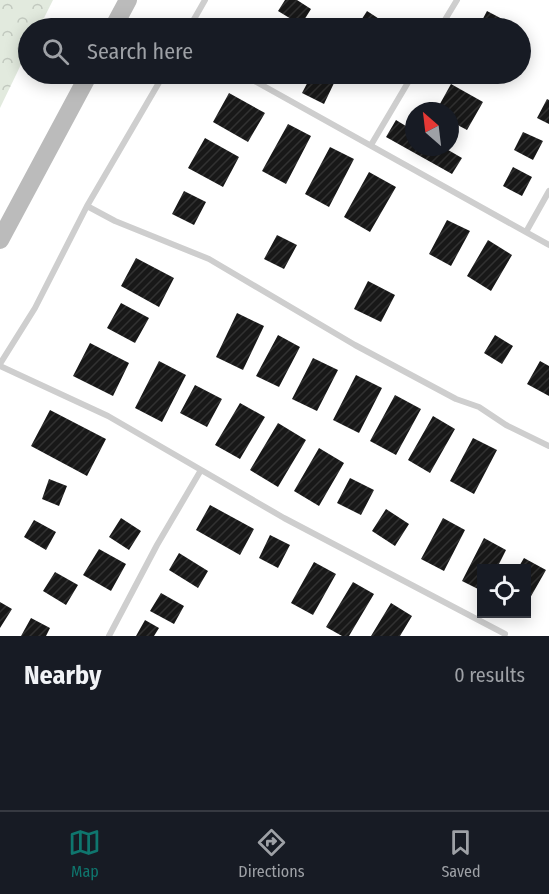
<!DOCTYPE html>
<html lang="en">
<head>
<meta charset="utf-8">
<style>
	:root { --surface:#171b24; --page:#242831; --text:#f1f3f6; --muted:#9ea1a6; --line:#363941; --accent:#0f766e }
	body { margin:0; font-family:"Fira Sans Condensed",sans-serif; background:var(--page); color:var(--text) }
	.controls { position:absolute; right:18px; bottom:18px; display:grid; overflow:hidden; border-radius:0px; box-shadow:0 3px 15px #0003 }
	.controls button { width:54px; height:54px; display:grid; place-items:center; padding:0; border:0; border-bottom:2px solid var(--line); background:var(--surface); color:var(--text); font:30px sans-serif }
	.compass { position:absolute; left:405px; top:102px; width:54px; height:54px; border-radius:50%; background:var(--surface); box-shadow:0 3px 15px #0003; rotate:332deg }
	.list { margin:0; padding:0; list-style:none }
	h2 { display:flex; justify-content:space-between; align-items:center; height:78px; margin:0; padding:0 24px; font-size:26px }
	h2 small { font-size:20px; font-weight:400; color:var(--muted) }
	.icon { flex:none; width:33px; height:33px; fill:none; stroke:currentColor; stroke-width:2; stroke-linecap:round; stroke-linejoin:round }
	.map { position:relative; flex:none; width:549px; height:636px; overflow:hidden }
	.search { position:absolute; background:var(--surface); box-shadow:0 3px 15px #0003; left:18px; right:18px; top:18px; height:66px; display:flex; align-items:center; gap:15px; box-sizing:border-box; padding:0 21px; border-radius:33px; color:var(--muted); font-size:22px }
	.sheet { height:174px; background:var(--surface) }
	nav { display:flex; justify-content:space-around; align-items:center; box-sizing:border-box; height:84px; border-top:2px solid var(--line); background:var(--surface); font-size:16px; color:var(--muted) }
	nav a { display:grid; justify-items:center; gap:3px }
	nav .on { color:var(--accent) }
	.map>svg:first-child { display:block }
</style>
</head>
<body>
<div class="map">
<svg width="549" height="636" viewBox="0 0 549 636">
	<defs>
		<pattern id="forest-crowns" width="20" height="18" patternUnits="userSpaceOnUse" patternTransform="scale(1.5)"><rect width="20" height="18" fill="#e2eade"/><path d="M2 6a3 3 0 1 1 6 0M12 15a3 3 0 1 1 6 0" fill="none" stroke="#c2c9bf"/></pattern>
		<pattern id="building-hatch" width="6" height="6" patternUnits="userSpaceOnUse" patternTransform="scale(1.5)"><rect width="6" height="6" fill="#181818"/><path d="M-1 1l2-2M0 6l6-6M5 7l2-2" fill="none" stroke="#313131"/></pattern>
	</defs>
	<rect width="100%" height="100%" fill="#fff"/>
	<!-- forest -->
	<path fill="url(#forest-crowns)" d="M0,0h53l-14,28h-11v22l-28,58z"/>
	<!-- building -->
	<path fill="url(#building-hatch)" d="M285,0h12l14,9 -10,16 -23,-14z
		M367,11l23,15 -2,2h-32z
		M487,11l19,10 -4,7h-24z
		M312,74h7l16,7 -11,23 -22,-11z
		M449,74h18l-4,7z
		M451,84l32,18 -16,28 -17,-9v-10h-14z
		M229,93l36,20 -17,29 -35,-20z
		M547,99l2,1v24l-12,-6z
		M396,120l18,11v16h29l19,11 -10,16 -66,-37z
		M288,124l23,12 -25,48 -24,-13z
		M523,132l20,9 -10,19 -19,-10z
		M205,138l34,19 -16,30 -35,-19z
		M330,147l24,12 -25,48 -24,-13z
		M513,167l19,10 -10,19 -19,-10z
		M369,172l27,15 -26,45 -26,-15z
		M184,191l22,11 -12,23 -22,-11z
		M447,220l23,11 -19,35 -22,-12z
		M277,235l20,10 -13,24 -20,-10z
		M488,240l24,15 -21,36 -24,-15z
		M136,258l38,20 -15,29 -38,-21z
		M368,281l27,14 -14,27 -27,-13z
		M121,303l28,15 -14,25 -28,-15z
		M237,313l27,13 -21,44 -27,-13z
		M278,335l22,12 -21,40 -23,-11z
		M495,335l18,11 -11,18 -18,-11z
		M90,343l39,20 -16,33 -40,-20z
		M313,358l25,12 -21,41 -25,-12z
		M159,361l27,14 -24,47 -27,-14z
		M540,361l9,5v30l-22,-12z
		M356,375l26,13 -23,45 -26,-13z
		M195,385l27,14 -15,28 -27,-14z
		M395,395l26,14 -25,46 -26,-14z
		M240,403l25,14 -25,42 -25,-14z
		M50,410l56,29 -19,37 -56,-30z
		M433,416l22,13 -25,44 -22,-13z
		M278,423l28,17 -28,47 -28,-17z
		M473,438l24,12 -23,44 -24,-13z
		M319,448l25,15 -25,43 -25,-15z
		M350,478l24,12 -13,25 -24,-12z
		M49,479l18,7 -8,20 -17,-7z
		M210,505l44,24 -14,26 -44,-25z
		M386,509l23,15 -14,22 -23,-15z
		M121,518l20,13 -12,19 -20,-13z
		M443,518l22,12 -21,41 -23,-12z
		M34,520l22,12 -10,18 -22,-13z
		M270,535l20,10 -12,23 -19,-10z
		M484,538l22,12 -9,18h-15v23l-20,-10z
		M99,549l27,15 -15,27 -28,-16z
		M179,553l29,18 -10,17 -29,-18z
		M524,558l22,12 -20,35v-37h-8z
		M314,562l22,12 -23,41 -22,-12z
		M55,572l23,13 -12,20 -23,-14z
		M353,582l21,12 -25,42h-7l-16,-9z
		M161,593l23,13 -10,18 -24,-13z
		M0,602l12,7 -12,19z
		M391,603l21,13 -12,20h-29z
		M31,618l19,10 -4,8h-25z
		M145,620l14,8 -5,8h-18z"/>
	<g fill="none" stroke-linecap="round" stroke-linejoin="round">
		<!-- service -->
		<path stroke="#cecece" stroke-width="6" d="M189,28l16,-28
			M440,28l17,-28
			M242,74l307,171
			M371,145l42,-71
			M87,206l77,-132
			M526,232l23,-41
			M0,364l35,-56 52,-102 28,15 94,38 146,86 101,54 23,8 27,18 43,21
			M0,366l108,50 176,102 221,116
			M109,636l48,-91 44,-75"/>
		<!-- secondary -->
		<path stroke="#bbb" stroke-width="18" d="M113,28l15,-28
			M0,240l89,-166"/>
	</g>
</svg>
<div class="controls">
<button><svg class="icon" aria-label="locate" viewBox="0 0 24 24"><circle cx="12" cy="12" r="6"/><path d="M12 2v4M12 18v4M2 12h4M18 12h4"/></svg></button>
</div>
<svg class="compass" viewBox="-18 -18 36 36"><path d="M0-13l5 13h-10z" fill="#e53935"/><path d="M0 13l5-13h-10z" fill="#9ea1a6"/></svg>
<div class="search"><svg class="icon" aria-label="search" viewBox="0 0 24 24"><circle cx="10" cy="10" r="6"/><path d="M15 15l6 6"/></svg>Search here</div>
</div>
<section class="sheet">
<h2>Nearby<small>0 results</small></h2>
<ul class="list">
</ul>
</section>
<nav>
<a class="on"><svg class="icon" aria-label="map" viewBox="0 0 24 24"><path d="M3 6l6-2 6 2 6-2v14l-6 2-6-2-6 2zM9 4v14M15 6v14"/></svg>Map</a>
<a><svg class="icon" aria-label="directions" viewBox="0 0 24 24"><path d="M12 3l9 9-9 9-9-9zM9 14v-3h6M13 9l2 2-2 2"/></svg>Directions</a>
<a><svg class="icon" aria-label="saved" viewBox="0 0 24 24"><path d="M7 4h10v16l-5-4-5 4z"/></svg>Saved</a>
</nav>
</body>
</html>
